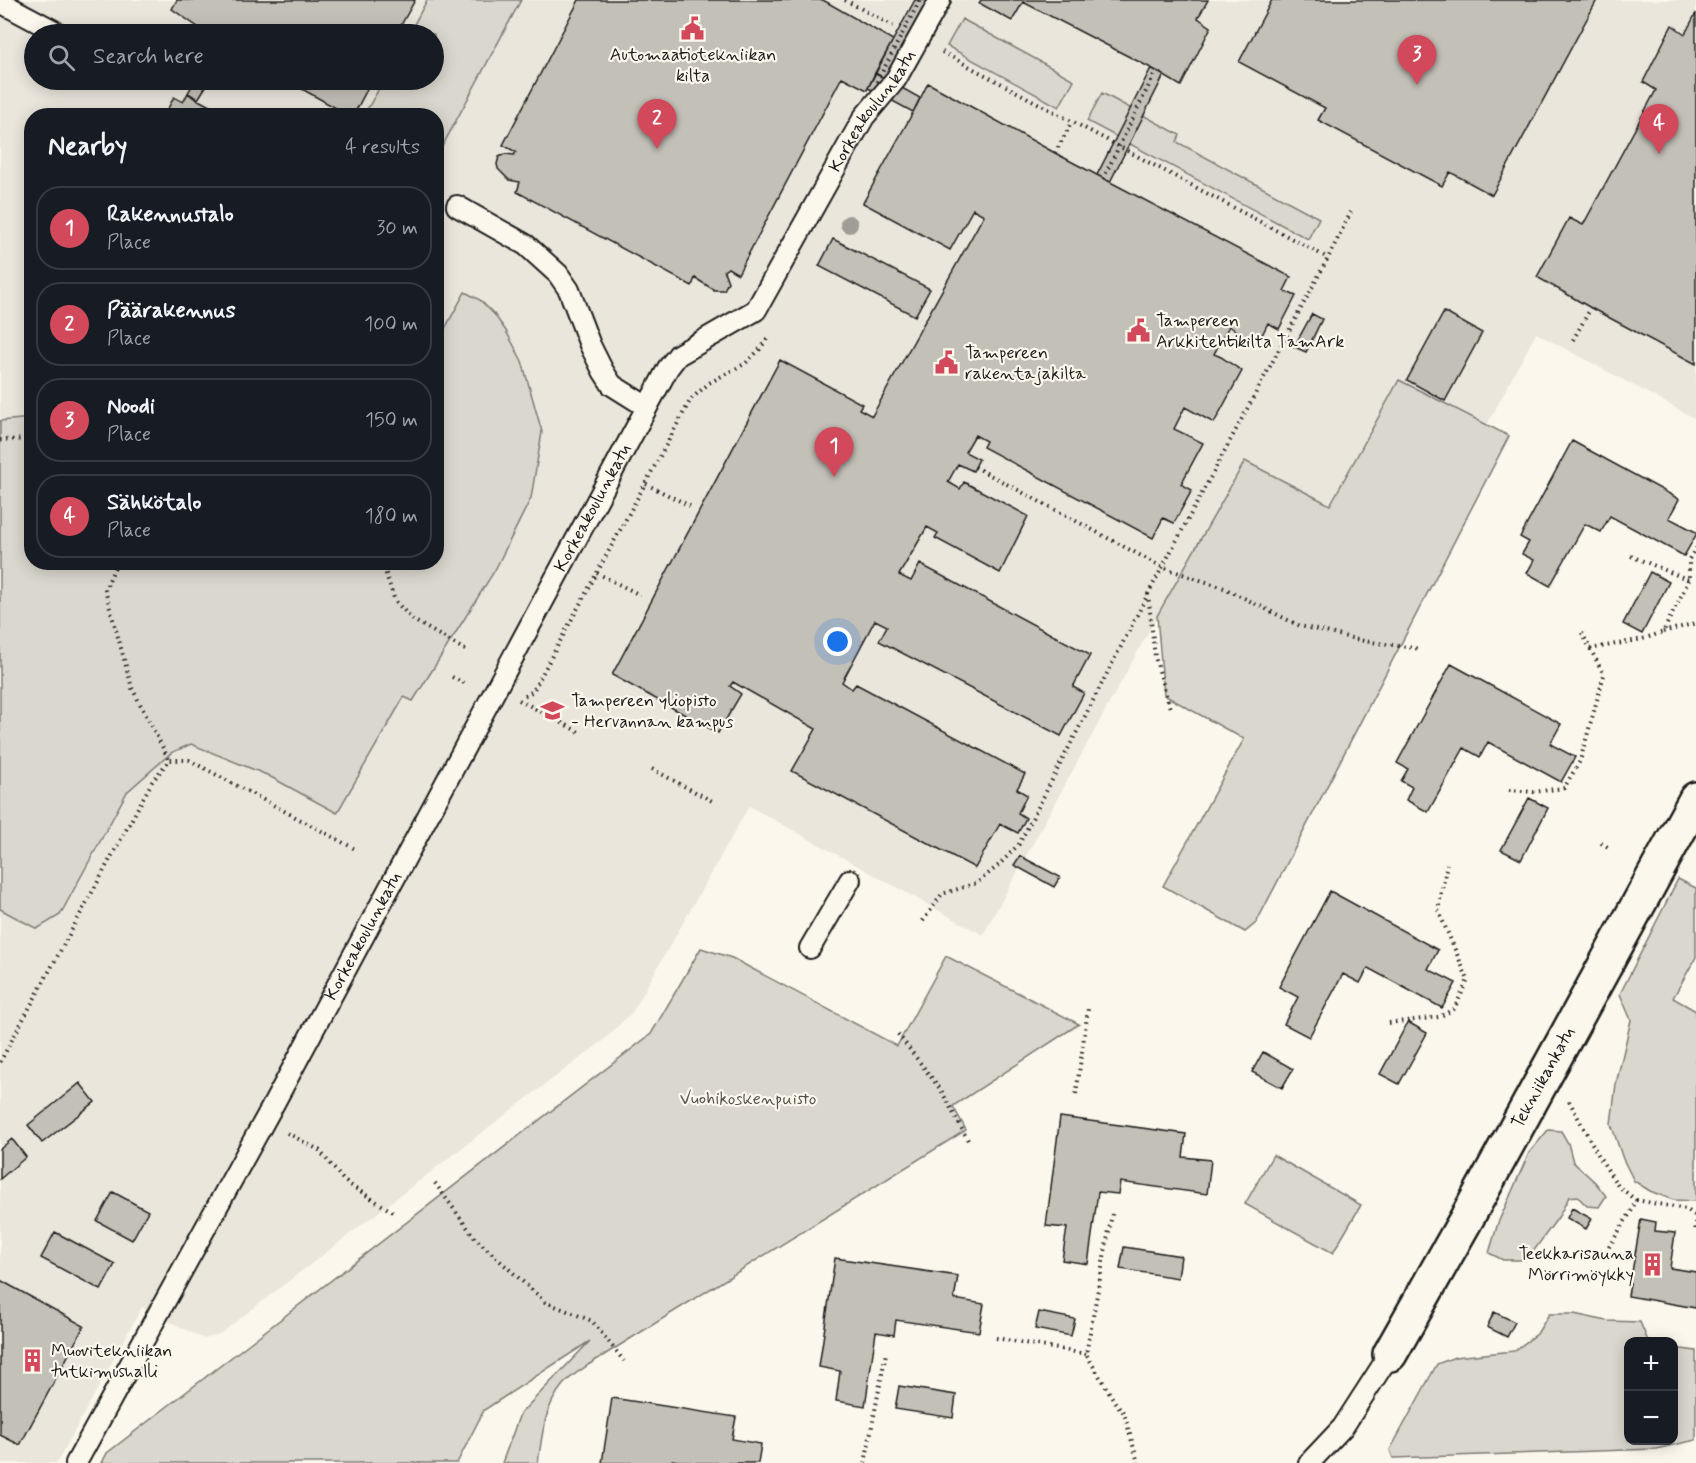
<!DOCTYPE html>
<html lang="en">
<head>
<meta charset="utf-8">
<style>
	:root { --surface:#171b24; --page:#20242c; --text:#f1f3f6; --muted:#9ea1a6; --line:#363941; --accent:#d1495b }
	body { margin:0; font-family:Mynerve,sans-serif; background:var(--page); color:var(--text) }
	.controls { position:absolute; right:18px; bottom:18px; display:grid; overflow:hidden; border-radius:12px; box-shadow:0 3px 15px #0003 }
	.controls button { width:54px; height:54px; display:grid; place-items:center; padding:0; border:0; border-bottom:2px solid var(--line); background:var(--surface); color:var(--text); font:30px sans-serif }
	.you { position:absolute; left:838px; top:642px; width:21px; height:21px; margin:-15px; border:4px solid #fff; border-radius:50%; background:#1a73e8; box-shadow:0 0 0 9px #1a73e833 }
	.badge { display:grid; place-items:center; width:39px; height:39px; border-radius:50%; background:var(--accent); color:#fff; font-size:20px; font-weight:700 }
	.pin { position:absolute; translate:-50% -50px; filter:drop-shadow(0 2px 3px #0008) }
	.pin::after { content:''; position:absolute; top:32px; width:21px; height:18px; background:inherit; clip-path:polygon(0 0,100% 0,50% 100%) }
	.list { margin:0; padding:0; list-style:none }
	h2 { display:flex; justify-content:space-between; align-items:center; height:78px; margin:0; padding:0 24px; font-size:26px }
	h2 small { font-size:20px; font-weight:400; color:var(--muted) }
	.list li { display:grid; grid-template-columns:39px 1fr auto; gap:18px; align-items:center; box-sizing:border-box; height:84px; margin:0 12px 12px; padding:0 12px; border:2px solid var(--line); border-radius:24px }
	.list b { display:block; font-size:22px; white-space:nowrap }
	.list p { margin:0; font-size:20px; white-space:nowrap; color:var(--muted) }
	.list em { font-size:20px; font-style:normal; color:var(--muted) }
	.icon { flex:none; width:33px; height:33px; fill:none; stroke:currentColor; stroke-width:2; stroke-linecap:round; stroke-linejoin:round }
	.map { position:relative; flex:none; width:1696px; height:1463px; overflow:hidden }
	.search { position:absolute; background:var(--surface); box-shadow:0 3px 15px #0003; left:24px; top:24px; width:420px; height:66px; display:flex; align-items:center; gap:15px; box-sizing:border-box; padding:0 21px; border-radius:33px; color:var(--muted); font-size:22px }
	.panel { position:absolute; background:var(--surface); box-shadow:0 3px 15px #0003; left:24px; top:108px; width:420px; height:462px; border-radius:24px }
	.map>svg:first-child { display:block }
</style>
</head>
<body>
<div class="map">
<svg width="1696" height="1463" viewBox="0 0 1696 1463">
	<rect width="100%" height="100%" fill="#fbf7ec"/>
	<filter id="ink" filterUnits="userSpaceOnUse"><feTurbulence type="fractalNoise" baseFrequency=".0167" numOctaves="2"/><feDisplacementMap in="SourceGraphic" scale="12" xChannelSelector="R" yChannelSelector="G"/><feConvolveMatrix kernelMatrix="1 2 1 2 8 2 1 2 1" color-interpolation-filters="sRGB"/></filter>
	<g filter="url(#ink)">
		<!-- built -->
		<path fill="#eae6dc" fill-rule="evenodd" d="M0,0h1696v419l-160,-86 -49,92 -88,-45 -70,125 -84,-44 -88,155 -174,319 -234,-129 -116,205 -30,30 -93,70 -289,222 -17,6 -62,-32 -85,156h-57zM34,34h400v46h-400zM32,116h404v446h-404z"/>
		<!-- green -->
		<path fill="#dad7ce" stroke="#7b7a75" stroke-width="1.5" d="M427,0h94l-84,156 -1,-40 -72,-1 20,-35h50v-46h-25z
			M962,19l112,61 -15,27 -112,-61z
			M1102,93l78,42 -3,7 142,76 -11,21 -221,-118z
			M465,292l15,8 14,14 12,17 16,30 20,71 -11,66 -36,72 -82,131 -9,-4 -67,116 -70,-38 -76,-31 -20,9 -44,39 -67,123 -23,14 -37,-20v-488l31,-3 1,144h404l1,-219z
			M1399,380l110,56 -253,487 -11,9 -82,-46 81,-147 -80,-44 -7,-79 88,-155 85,44z
			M1678,879l18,9v69l-23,41 23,13v190l-23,-1 -23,-9 -16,-10 -11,-22 -12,-35 5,-40 15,-64 -11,-26z
			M701,948l31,10 165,88 49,-90 133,68 -126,82 13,24 -378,235c-9,6 -20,13 -26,21 -18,22 -20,50 -24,77h-36l18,-49 70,-73 -106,69 -27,53h-355l5,-10 544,-419z
			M1548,1130l13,1 7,12 5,19 22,20 11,14 -7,11 -12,-1 -10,-10 -8,1 -10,19 -29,40 -10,4h-17l-14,-7 9,-30 31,-70z
			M1273,1155l88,50 -28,48 -88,-49z
			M1549,1314h25l33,7 33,1 8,19 -20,1v98h46v-92l22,3v89l-40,9 -263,9 -3,-8 47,-86 18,-7 59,-6 23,-17z"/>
		<!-- building -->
		<path fill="#c3c0b8" stroke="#1c1c1c" stroke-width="1.5" d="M177,0h238l-19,34h-188l-36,-25z
			M579,0h244l70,40 -26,50 -25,-13 -104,197 -10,-6 -4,3 4,11 -4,8h-10l-19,-12 -3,8 -175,-94 3,-10 -11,-2 -11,-11 -1,-5 2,-7 6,-3 9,1 2,-3 -13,-7z
			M915,0h27l-46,84 -21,-11z
			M981,0h227l-10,18 13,9 -30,59 -30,-18 -128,-66 -11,19 -33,-18z
			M1272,0h325l-105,195 -42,-23 -8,14 -124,-66 7,-12 -86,-46z
			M1696,13v351l-105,-56 -54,-31 32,-59 14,7 73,-135 -13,-8 29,-57 13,9z
			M1151,68l13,7 -54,107 -13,-7z
			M875,73l45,25 -7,14 -45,-24z
			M195,80h15l-12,19 -10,-6z
			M286,80h86l-19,36h-3z
			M928,83l127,70 236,124 -7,14 12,5 -17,33 -11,-6 -11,22 -28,-19 -15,28 7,3 21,14 -28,52 -29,-16 -11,22 29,14 -22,41 11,6 -18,33 -11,-5 -10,20 -170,-91 3,-6 -11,-6 -10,17 14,7 -6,12 -15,-7 -10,18 12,7 4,-7 64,34 -28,57 -65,-35 3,-5 -11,-6 -28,48 12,6 9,-17 170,91 -17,32 11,6 -23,43 -182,-95 8,-15 -12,-6 -33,62 10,7 4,-5 169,90 -8,15 10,6 -9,18 8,5 -8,15 -18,-9 -25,44 -183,-97 24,-42 -83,-47 -3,4 11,8 -23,39 -106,-58 168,-315 82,44 -3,5 13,7 112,-201 -11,-6 -23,41 -87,-47 54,-98z
			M188,93l5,4 35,19h-64l10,-19 9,5z
			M833,239l97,50 -15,27 -96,-50z
			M1444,312l38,21 -37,68 -38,-21z
			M1312,314l10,5 -16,33 -12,-5z
			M1572,441l107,58 -10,19 27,14v3l-12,21 -74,-40 -9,16 -16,-8 -35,62 -23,-13 7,-13 -12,-6 7,-12 -9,-5z
			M1650,572l19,10 -27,52 -19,-10z
			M1451,664l110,60 -11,20 25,13 -14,25 -73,-40 -8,15 -16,-9 -36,64 -22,-12 6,-13 -11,-6 7,-12 -11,-6z
			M1529,798l19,10 -27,52 -20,-10z
			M1020,856l40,21 -6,10 -40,-22z
			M1330,891l108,59 -10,19 28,14 -14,25 -74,-40 -8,15 -17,-9 -34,63 -25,-13 14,-27 -19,-10z
			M1408,1022l19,11 -28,51 -19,-10z
			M1263,1052l30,17 -11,19 -30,-16z
			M80,1083l15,19 -53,41 -14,-18z
			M1060,1117l126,17 -3,23 28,3 -4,34 -87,-12 -2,12 -20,-2 -10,72 -26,-4 5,-32 -21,-2z
			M12,1139l14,18 -26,22v-30z
			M113,1192l35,19 -16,29 -35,-19z
			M1572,1208l20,11 -6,10 -19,-11z
			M1641,1219l15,3 -1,9 20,2 -5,35 26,4v36l-68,-12z
			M55,1232l60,32 -14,26 -60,-32z
			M1124,1247l57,9 -3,22 -58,-9z
			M835,1258l123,18 -4,23 30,5 -5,28 -83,-12 -2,15 -18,-3 -11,74 -29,-5 4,-30 -21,-4z
			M0,1280l84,46 -64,119 -20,-10z
			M1039,1312l36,7 -4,17 -36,-7z
			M1494,1312l21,10 -8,15 -20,-10z
			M899,1386l57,9 -3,23 -58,-9z
			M612,1398l124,19 -4,22 29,5 -3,19h-64l-22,-3v3h-70z"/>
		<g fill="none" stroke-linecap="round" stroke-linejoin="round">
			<defs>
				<g id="service">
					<path d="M0,2l60,32"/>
					<path d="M457,206l69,39 32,29 11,16 21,55 13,26 9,14 35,22"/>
					<path d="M810,948l40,-68"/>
					<path id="s1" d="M76,1463l196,-356 396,-739 10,-13 78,-45 108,-193 32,-38 44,-79"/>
					<path d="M1309,1463l34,-36 47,-73"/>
				</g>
				<g id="minor">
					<path id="s2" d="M1390,1354l78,-138 228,-417"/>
				</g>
			</defs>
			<!-- service casing -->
			<use href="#service" stroke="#1c1c1c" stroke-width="24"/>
			<!-- minor casing -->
			<use href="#minor" stroke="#1c1c1c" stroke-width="38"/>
			<!-- path -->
			<path stroke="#1c1c1c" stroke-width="4" stroke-dasharray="1.5 4.5" stroke-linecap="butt" d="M845,0l48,26
				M942,52l386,206
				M1055,153l17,-31
				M1573,340l18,-32
				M0,440l32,-1
				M975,467l187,100 62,21 76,38 64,15 57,8
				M646,484l44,22
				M1631,556l58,24v-21l7,-11
				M117,562l-12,28 27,98 37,72
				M382,562l13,39 18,19 54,31
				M597,573l43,22
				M1148,594l7,63 15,51
				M1663,632l33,-9
				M1590,649l53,-10 20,-7 26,-52
				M452,677l16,8
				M525,696l8,-5 158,-292 18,-16 37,-20 14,-14 9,-13
				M519,700l62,33
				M652,769l62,33
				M1509,790l25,2 30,-4 16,-27 24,-86 -23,-44
				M1601,843l10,6
				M923,921l19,-27 35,-11 22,-18 20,-21 129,-250 180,-336 23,-46
				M1389,1023l50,-6 15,-8 14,-29 -30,-70 9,-46
				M898,1034l43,56 29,54
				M0,1062l152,-280 17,-22h20l168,90
				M1076,1094l12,-85
				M1569,1101l31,57 18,28 18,14 -4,10 -23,37 -2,5 28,7
				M287,1133l32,17 25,31 52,33
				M435,1183l40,55 70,64 47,19 32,40
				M1636,1200l50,9 10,7
				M1112,1214l-26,140 29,48 9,11 14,50
				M1695,1229l1,-7
				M996,1338l90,16
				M865,1463l21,-110"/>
			<!-- service -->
			<use href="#service" stroke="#fbf7ec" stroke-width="20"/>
			<!-- minor -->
			<use href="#minor" stroke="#fbf7ec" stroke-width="33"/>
			<!-- path-bridge -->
			<path stroke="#1c1c1c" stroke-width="4" stroke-dasharray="1.5 4.5" stroke-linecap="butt" d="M877,82l43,-82
				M1103,179l53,-108"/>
		</g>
		<!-- trees -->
		<circle fill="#a09d97" cx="849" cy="224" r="9"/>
	</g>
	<!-- icons -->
	<defs>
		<symbol id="civic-bare" viewBox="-9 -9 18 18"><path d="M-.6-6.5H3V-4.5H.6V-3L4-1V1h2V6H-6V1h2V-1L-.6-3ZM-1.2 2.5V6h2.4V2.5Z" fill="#d1495b" stroke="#fbf7ec" stroke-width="2.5" paint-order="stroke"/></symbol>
		<symbol id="university-bare" viewBox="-9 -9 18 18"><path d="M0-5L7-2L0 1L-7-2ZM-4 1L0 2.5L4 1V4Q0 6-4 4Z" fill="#d1495b" stroke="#fbf7ec" stroke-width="2.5" paint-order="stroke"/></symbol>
		<symbol id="building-bare" viewBox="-9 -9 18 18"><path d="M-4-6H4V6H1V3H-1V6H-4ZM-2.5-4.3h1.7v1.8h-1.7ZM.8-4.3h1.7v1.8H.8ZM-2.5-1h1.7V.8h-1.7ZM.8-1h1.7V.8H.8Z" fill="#d1495b" stroke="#fbf7ec" stroke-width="2.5" paint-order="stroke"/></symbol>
	</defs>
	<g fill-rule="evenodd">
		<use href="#civic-bare" x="676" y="12" width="33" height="33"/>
		<use href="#civic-bare" x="1122" y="314" width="33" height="33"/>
		<use href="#civic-bare" x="930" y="346" width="33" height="33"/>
		<use href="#university-bare" x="536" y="694" width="33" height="33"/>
		<use href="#building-bare" x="1636" y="1248" width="33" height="33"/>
		<use href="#building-bare" x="16" y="1344" width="33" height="33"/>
	</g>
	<g text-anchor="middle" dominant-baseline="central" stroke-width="4.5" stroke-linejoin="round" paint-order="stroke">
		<!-- poi labels -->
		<g font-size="18" fill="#1c1c1c" stroke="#fbf7ec" text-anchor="start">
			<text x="693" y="55" text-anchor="middle">Automaatiotekniikan<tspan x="693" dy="21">kilta</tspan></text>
			<text x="1156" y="321">Tampereen<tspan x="1156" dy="21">Arkkitehtikilta TamArk</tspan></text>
			<text x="965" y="353">Tampereen<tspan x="965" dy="21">rakentajakilta</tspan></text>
			<text x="571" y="701">Tampereen yliopisto<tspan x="571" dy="21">- Hervannan kampus</tspan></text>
			<text x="1634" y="1254" text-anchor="end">Teekkarisauna<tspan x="1634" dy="21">Mörrimöykky</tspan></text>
			<text x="51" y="1351">Muovitekniikan<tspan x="51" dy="21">tutkimushalli</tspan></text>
		</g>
		<!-- street labels -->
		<g font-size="18" fill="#1c1c1c" stroke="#fbf7ec">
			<text stroke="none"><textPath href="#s1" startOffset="1582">Korkeakoulunkatu</textPath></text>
			<text stroke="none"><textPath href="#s1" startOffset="1086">Korkeakoulunkatu</textPath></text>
			<text stroke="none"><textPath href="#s1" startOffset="600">Korkeakoulunkatu</textPath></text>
			<text stroke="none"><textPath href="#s2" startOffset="316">Tekniikankatu</textPath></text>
		</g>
		<!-- park labels -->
		<g font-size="18" fill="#555451" stroke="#fbf7ec">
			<text x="748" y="1099">Vuohikoskenpuisto</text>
		</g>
	</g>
</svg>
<div class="controls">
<button>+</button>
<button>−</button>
</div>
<div class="you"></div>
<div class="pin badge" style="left:834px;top:477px">1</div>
<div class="pin badge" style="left:657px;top:149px">2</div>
<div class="pin badge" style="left:1417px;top:85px">3</div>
<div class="pin badge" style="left:1659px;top:154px">4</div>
<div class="search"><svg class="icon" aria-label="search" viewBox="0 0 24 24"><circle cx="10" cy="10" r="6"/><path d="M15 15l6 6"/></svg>Search here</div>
<section class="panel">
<h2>Nearby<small>4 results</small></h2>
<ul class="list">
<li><span class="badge">1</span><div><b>Rakennustalo</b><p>Place</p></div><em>30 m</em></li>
<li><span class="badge">2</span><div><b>Päärakennus</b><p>Place</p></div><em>100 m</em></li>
<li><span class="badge">3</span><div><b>Noodi</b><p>Place</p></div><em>150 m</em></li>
<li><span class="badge">4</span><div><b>Sähkötalo</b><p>Place</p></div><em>180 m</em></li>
</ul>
</section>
</div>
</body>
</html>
